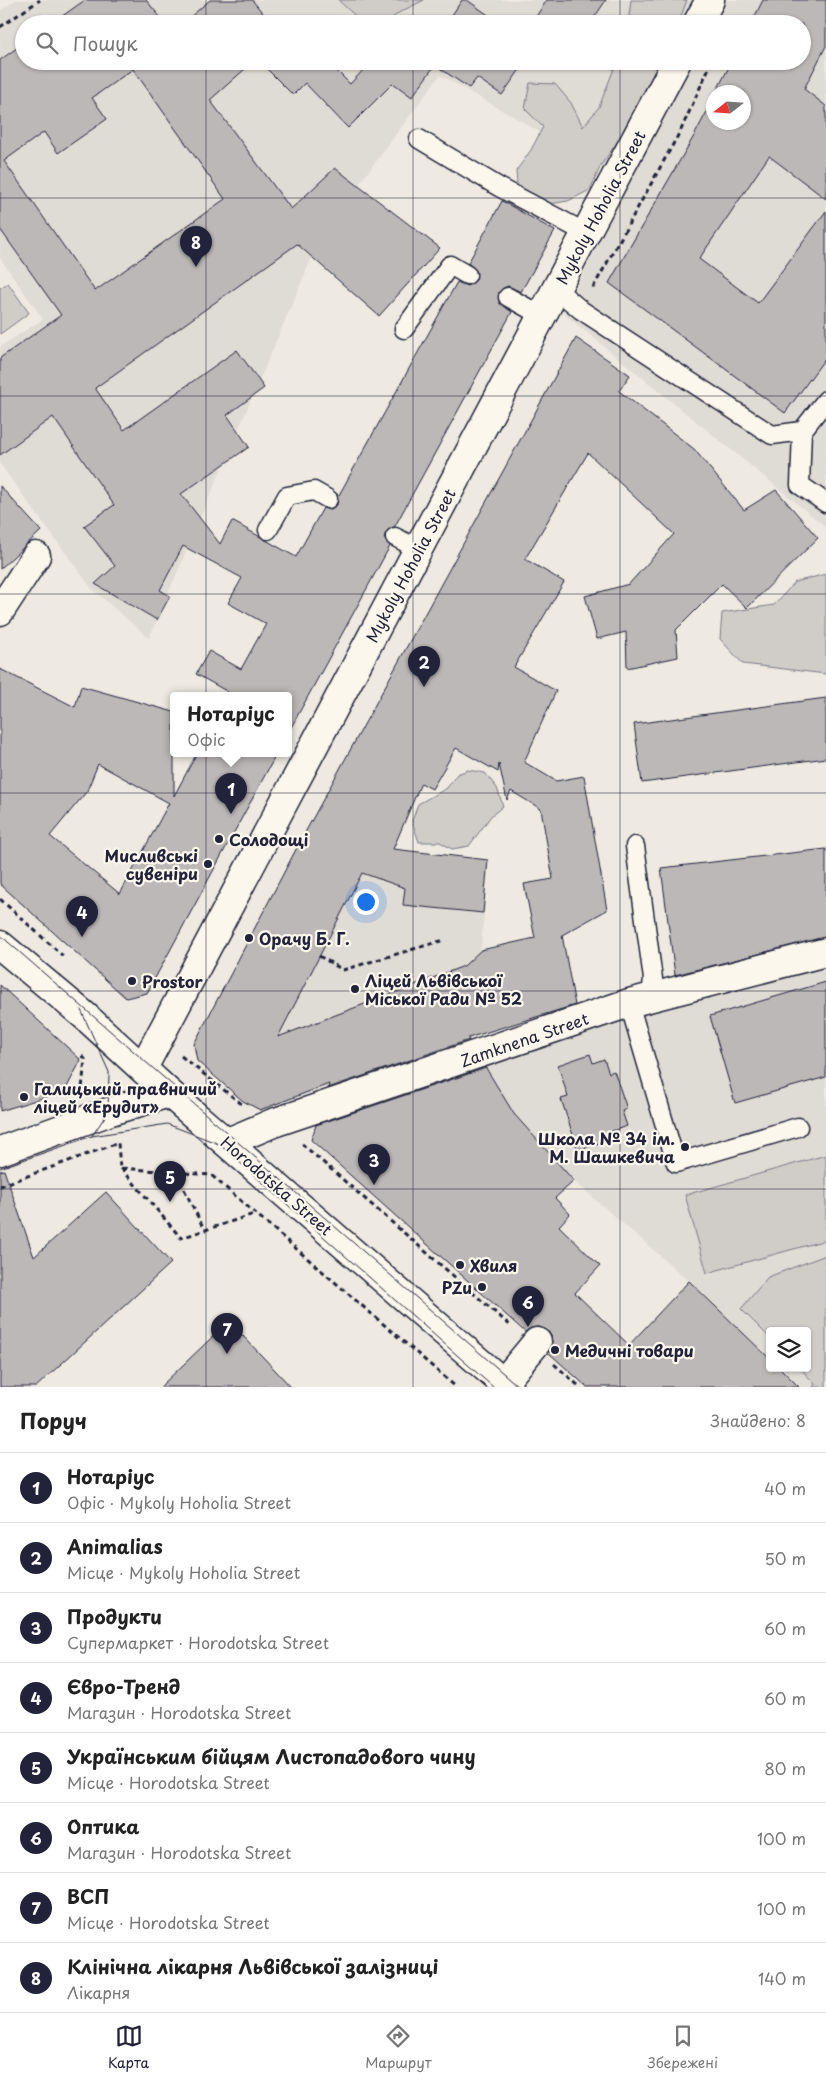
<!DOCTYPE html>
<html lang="uk">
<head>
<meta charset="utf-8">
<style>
	:root { --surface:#fff; --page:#f6f6f6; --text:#222; --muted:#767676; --line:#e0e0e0; --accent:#22223b }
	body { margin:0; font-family:"Playpen Sans",sans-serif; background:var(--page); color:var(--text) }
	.controls { position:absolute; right:15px; bottom:15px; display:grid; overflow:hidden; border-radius:5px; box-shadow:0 1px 4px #0004 }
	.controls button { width:45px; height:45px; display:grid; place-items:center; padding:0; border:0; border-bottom:1px solid var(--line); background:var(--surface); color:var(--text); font:25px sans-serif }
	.compass { position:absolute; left:706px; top:85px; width:45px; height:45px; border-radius:50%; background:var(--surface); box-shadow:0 1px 4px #0004; rotate:253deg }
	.you { position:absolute; left:365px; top:901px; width:18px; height:18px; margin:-12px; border:4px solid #fff; border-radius:50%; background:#1a73e8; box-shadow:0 0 0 8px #1a73e833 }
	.badge { display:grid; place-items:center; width:32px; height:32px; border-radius:50%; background:var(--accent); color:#fff; font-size:16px; font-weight:700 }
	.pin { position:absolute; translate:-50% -41px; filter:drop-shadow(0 1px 2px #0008) }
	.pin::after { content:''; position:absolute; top:26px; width:18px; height:15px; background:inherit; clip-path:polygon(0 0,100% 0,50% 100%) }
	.popup { position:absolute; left:170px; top:692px; width:122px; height:65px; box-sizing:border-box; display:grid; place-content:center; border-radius:5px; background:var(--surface); filter:drop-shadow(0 1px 4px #0005); font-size:16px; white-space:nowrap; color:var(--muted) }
	.popup b { font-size:19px; color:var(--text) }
	.popup::after { content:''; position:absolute; left:50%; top:100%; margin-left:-10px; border:10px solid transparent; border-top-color:var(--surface) }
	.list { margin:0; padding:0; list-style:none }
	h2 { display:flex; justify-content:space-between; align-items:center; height:65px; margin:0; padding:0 20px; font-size:21px }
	h2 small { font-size:16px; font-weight:400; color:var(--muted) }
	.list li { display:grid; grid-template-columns:32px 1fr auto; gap:15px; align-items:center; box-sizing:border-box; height:70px; padding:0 20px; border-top:1px solid var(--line) }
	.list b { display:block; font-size:19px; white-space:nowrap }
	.list p { margin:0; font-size:16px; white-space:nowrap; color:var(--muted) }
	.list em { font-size:16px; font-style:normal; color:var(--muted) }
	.icon { flex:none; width:28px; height:28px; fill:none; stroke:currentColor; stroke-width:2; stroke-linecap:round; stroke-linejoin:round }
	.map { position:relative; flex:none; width:826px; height:1387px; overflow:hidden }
	.search { position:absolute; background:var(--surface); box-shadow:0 1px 4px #0004; left:15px; right:15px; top:15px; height:55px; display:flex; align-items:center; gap:12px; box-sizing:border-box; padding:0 18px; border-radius:28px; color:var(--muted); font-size:19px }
	.sheet { height:625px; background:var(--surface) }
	nav { display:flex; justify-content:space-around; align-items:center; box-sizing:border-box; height:70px; border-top:1px solid var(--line); background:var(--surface); font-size:14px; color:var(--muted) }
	nav a { display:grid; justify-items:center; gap:2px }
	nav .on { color:var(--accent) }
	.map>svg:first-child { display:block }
</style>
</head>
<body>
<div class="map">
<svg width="826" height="1387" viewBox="0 0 826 1387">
	<rect width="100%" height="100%" fill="#eeeae2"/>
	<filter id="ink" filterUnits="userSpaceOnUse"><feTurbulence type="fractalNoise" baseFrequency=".02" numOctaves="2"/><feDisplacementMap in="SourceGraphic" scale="10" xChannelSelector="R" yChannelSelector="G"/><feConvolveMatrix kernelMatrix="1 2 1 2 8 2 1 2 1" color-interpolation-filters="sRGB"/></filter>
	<g filter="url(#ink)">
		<!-- built -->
		<path fill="#dfdbd5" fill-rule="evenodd" d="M16,0h686l-12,24h-666v37h646l-58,112 -172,-98 -118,159 -173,404 -57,-49 -92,-125v-117l43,-28 -43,-61v-247z
			M724,0h102v527l-263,-214 129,-252h110v-37h-90zM714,92h30v30h-30z
			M302,838l86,23 21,-10 79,9 -7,90 16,79 -237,81 -18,-11 -45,-38 -3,-17z
			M826,955v432h-27l-19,-19h27v-37h-37v28l-81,-78 -115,-100 -60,-67 -33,-56z"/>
		<!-- green -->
		<path fill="#d0cdc9" stroke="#797882" d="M338,0h86l-24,12 -16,12 -22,-2z
			M631,0h56l-9,24h-50z
			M617,61h45l-32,63 -29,41 -11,25 -22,11 -25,4 -25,-8 -2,-26 15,-21 12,-23 -18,-18 5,-26 25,1 16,19 12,24 16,-20z
			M8,283l21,30 -29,21v-46z
			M826,574v100l-83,-10 -23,-25 2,-26 52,-8 21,-23z
			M468,770l17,3 12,15 6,18 -12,10 -22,30 -17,3 -12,-7h-21l-7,-21 6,-17 29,-16 10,-14z
			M826,1155v85l-119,33 -22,-78z
			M826,1255v132h-13l2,-3 -15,-16h7v-37h-37v7l-29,-29 27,-32z"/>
		<!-- building -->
		<path fill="#bcb8b8" stroke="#22223b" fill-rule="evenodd" d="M85,0h61l20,24h-115z
			M210,0h42l20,24h-90z
			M462,0h5l34,24h-55z
			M547,0h59l-16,24h-59z
			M763,0h63v46l-22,43 22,17v93l-57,-43 -70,103 59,44 68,-92v146l-41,56 -176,-130 85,-147 20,-38v24h30v-30h-28l16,-31h70v-37h-51z
			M24,43v18h230l-44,39 81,109 44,-41 105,80 -61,68 -82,-72 -202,144 29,42 113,-80 27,38 -37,27 22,32 -68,47 39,50 12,-23 64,36 27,-49 6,2 8,-5v-11l2,1 118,-213 10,4 9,-6v-10l-8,-7 34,-62 53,30 -34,61 -13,-6 -5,2 -4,4v11l13,9 -117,214 -9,6 -2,6 6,8 -102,187v-38h-62l2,-3 -32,-18 13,-23 32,18 25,-45 -38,-21 14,-25 -59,-32 -23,44 10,6 -13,24 -62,-36 20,-18 -31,-40 30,-21 -61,-88 -53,38v-97l61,-43 -61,-86v-169zM133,69l92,130 -130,92 -91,-130 40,-29 14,21 49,-34 -15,-21z
			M259,61h68l23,23 18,-19 -5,-4h163l-24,34 -25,-17 -8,10 -34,-23 -23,32 -19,-14 -45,45 -43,-45 -12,12z
			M576,338l54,37 -11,16 75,58 50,61 32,-20 42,48 -71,70 -25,-24 -46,46 2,27 -51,11 -1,-36 -29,7 -12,-43 44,-12 45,-50 -86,-81 -63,106 39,23 -50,85 42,24 -32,71 32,19 28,-5 23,134 -45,25 13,70 -107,33 1,2 -141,48 1,-4 -69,26 -17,-9 -46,-40 -3,-17 108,-206zM456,748l42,24 1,-8 8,36 4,-9 30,18 12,70 -29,5 11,54 -54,12 -17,16 -186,71 84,-164 43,15 -2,17 80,8 5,-53 -95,-11 28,-66 11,6z
			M0,486l41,45 -41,38z
			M0,669l75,38 6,-21 93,26v84l23,-43h80l-130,240 -21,5 -126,-114zM98,764l71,39 -49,91 -70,-58 37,-45z
			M826,698v60l-184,25 -8,-59z
			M826,849v88l-151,38 -14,-107z
			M826,982v95l-91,26 -25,-87z
			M0,985l81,75 -16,31 -65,20z
			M590,1054l3,9 11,-4 5,14 5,-2 13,38 -5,2 5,15 -15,5 2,7 -36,12 -17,-51 7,-2 -10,-32z
			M486,1068l28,46 60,67 -19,17 15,16 -11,12 41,40 -25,27 54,52 60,-64 81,78v9h10l19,19h-212l-38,-34 3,-9 -1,-8 -4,-6 -8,-3 -8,1 -6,4 -214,-192 5,-15z
			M4,1170l30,87 72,-65 65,71 -135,124h-36v-216z
			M229,1321l62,66h-131z"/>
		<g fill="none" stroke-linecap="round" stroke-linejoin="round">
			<defs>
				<path id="service" d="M419,139l80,48 87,46
					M556,289l25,21 191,125 30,-4 24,-31
					M508,297l34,19
					M404,329l46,-64 17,10
					M802,431l-2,54 26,18
					M268,530l19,-34 27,-5 14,8
					M395,537l23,12
					M635,846l18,133 -1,8 4,9
					M629,1003l47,160 122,-36"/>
				<path id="minor" d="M697,24l13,-24
					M0,611l36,-55
					M143,1068l534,-1007
					M228,1142l45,-19 356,-120 197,-51
					M503,1383l34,-41"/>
				<path id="primary" d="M0,945l85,71 84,77 339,294
					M0,1151l108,-39 61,-19"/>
			</defs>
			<!-- service casing -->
			<use href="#service" stroke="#22223b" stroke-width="21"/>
			<!-- minor casing -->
			<use href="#minor" stroke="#22223b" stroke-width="31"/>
			<!-- primary casing -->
			<use href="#primary" stroke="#22223b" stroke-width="31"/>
			<!-- path -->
			<path stroke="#22223b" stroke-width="3" stroke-dasharray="5 4" stroke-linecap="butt" d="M0,27l40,-27
				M593,288l88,-158 31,-69
				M0,899l63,57
				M319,956l24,14 101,-30
				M82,1056l3,3 -3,30
				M181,1056l62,49
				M302,1144l210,183
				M121,1168l60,70 73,-24
				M176,1173l28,56
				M0,1186l118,-43 2,25 91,7 245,212
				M554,1364l26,23"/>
			<!-- service -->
			<use href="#service" stroke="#fbf7ec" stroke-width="18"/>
			<!-- minor -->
			<use href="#minor" stroke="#fbf7ec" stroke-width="28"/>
			<!-- primary -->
			<use href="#primary" stroke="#fbf7ec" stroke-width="28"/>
			<!-- tram -->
			<path stroke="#22223b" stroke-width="1" d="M0,935l519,452
				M81,1010l28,62 -1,40 -16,24
				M0,1168l92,-32 75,-12 52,20 274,243"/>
		</g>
	</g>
	<!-- grid -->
	<path fill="none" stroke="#22223b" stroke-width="1" stroke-opacity="0.55" d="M206,0v24M413,0v24M620,0v24M206,61v1326M413,61v1326M620,61v1326M0,198h826M0,396h826M0,594h826M0,793h826M0,991h826M0,1189h826"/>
	<!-- markers -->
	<g fill="#22223b" stroke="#fbf7ec" stroke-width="2">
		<circle cx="219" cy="839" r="5"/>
		<circle cx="208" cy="864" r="5"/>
		<circle cx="249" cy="938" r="5"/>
		<circle cx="132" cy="981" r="5"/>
		<circle cx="355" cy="989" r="5"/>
		<circle cx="24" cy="1097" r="5"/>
		<circle cx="685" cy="1147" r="5"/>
		<circle cx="460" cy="1265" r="5"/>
		<circle cx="482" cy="1287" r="5"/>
		<circle cx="555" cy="1350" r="5"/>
	</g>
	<g text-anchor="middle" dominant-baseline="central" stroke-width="4.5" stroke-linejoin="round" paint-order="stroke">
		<!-- street labels -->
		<g font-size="16" fill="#22223b" stroke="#fbf7ec">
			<text transform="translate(600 207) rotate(-62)">Mykoly Hoholia Street</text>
			<text transform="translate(410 565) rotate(-62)">Mykoly Hoholia Street</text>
			<text transform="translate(524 1039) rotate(-19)">Zamknena Street</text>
			<text transform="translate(277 1185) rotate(41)">Horodotska Street</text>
		</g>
		<!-- poi labels -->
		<g font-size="16" font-weight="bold" fill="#22223b" stroke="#fbf7ec" text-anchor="start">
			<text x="229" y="839">Солодощі</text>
			<text x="198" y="855" text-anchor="end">Мисливські<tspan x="198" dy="18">сувеніри</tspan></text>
			<text x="259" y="938">Орачу Б. Г.</text>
			<text x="365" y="980">Ліцей Львівської<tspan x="365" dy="18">Міської Ради № 52</tspan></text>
			<text x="142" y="981">Prostor</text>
			<text x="34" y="1088">Галицький правничий<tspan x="34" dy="18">ліцей «Ерудит»</tspan></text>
			<text x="675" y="1138" text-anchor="end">Школа № 34 ім.<tspan x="675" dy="18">М. Шашкевича</tspan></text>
			<text x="470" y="1265">Хвиля</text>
			<text x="472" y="1287" text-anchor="end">PZu</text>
			<text x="565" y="1350">Медичні товари</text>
		</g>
	</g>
</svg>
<div class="controls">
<button><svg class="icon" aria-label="layers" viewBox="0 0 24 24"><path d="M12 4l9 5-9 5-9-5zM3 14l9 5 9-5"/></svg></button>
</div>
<svg class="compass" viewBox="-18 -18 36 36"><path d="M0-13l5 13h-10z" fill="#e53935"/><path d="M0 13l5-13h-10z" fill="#767676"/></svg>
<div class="you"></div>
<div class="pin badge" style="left:231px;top:814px">1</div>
<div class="popup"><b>Нотаріус</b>Офіс</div>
<div class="pin badge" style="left:424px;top:687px">2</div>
<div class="pin badge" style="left:374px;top:1185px">3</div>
<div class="pin badge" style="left:82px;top:937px">4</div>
<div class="pin badge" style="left:170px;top:1202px">5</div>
<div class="pin badge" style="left:528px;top:1327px">6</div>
<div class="pin badge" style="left:227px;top:1354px">7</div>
<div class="pin badge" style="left:196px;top:267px">8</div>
<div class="search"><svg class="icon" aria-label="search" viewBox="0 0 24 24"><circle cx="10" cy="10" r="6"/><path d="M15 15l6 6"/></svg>Пошук</div>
</div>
<section class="sheet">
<h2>Поруч<small>Знайдено: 8</small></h2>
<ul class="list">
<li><span class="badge">1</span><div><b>Нотаріус</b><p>Офіс · Mykoly Hoholia Street</p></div><em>40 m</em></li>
<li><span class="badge">2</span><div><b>Animalias</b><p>Місце · Mykoly Hoholia Street</p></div><em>50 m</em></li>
<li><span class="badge">3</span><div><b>Продукти</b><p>Супермаркет · Horodotska Street</p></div><em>60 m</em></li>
<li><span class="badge">4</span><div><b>Євро-Тренд</b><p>Магазин · Horodotska Street</p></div><em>60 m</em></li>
<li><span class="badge">5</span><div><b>Українським бійцям Листопадового чину</b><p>Місце · Horodotska Street</p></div><em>80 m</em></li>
<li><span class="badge">6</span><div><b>Оптика</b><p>Магазин · Horodotska Street</p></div><em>100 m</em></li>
<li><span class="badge">7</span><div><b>ВСП</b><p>Місце · Horodotska Street</p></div><em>100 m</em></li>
<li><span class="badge">8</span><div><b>Клінічна лікарня Львівської залізниці</b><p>Лікарня</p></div><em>140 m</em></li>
</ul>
</section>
<nav>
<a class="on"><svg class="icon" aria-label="map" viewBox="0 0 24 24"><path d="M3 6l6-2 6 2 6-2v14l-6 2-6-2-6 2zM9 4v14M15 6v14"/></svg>Карта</a>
<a><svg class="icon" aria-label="directions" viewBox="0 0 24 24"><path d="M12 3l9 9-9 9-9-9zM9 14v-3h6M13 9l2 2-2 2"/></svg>Маршрут</a>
<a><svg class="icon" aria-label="saved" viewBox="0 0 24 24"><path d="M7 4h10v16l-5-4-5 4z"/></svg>Збережені</a>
</nav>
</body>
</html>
